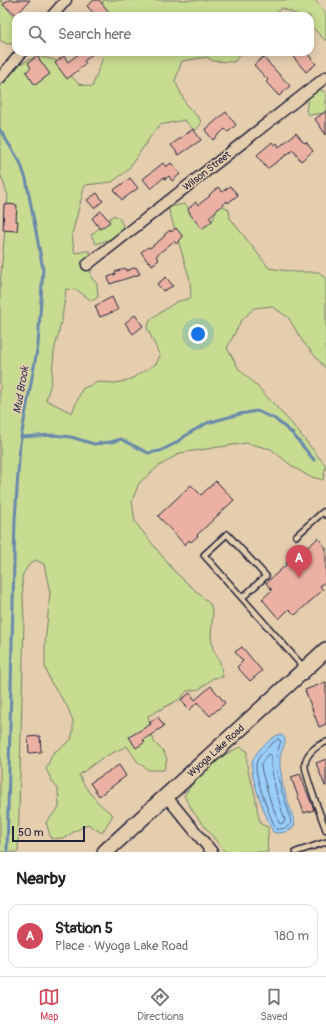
<!DOCTYPE html>
<html lang="en">
<head>
<meta charset="utf-8">
<style>
	:root { --surface:#fff; --page:#f2f2f2; --text:#202124; --muted:#757577; --line:#e0e0e0; --accent:#d1495b }
	body { margin:0; font-family:Pangolin,sans-serif; background:var(--page); color:var(--text) }
	.scale { position:absolute; left:12px; bottom:10px; width:73px; box-sizing:border-box; padding-left:4px; border:2px solid #22223b; border-top:0; font-size:11px; line-height:14px; white-space:nowrap; color:#22223b; -webkit-text-stroke:3px #e5ceae; paint-order:stroke }
	.you { position:absolute; left:198px; top:334px; width:14px; height:14px; margin:-10px; border:3px solid #fff; border-radius:50%; background:#1a73e8; box-shadow:0 0 0 6px #1a73e833 }
	.badge { display:grid; place-items:center; width:26px; height:26px; border-radius:50%; background:var(--accent); color:#fff; font-size:13px; font-weight:700 }
	.pin { position:absolute; translate:-50% -33px; filter:drop-shadow(0 1px 2px #0008) }
	.pin::after { content:''; position:absolute; top:21px; width:14px; height:12px; background:inherit; clip-path:polygon(0 0,100% 0,50% 100%) }
	.list { margin:0; padding:0; list-style:none }
	h2 { display:flex; justify-content:space-between; align-items:center; height:52px; margin:0; padding:0 16px; font-size:17px }
	h2 small { font-size:13px; font-weight:400; color:var(--muted) }
	.list li { display:grid; grid-template-columns:26px 1fr auto; gap:12px; align-items:center; box-sizing:border-box; height:64px; margin:0 8px 8px; padding:0 8px; border:1px solid var(--line); border-radius:12px }
	.list b { display:block; font-size:15px; white-space:nowrap }
	.list p { margin:0; font-size:13px; white-space:nowrap; color:var(--muted) }
	.list em { font-size:13px; font-style:normal; color:var(--muted) }
	.icon { flex:none; width:22px; height:22px; fill:none; stroke:currentColor; stroke-width:2; stroke-linecap:round; stroke-linejoin:round }
	.map { position:relative; flex:none; width:326px; height:852px; overflow:hidden }
	.search { position:absolute; background:var(--surface); box-shadow:0 2px 10px #0003; left:12px; right:12px; top:12px; height:44px; display:flex; align-items:center; gap:10px; box-sizing:border-box; padding:0 14px; border-radius:12px; color:var(--muted); font-size:15px }
	.sheet { height:124px; background:var(--surface) }
	nav { display:flex; justify-content:space-around; align-items:center; box-sizing:border-box; height:56px; border-top:1px solid var(--line); background:var(--surface); font-size:11px; color:var(--muted) }
	nav a { display:grid; justify-items:center; gap:2px }
	nav .on { color:var(--accent) }
	.map>svg:first-child { display:block }
</style>
</head>
<body>
<div class="map">
<svg width="326" height="852" viewBox="0 0 326 852">
	<rect width="100%" height="100%" fill="#e5ceae"/>
	<filter id="ink" filterUnits="userSpaceOnUse"><feTurbulence type="fractalNoise" baseFrequency=".025" numOctaves="2"/><feDisplacementMap in="SourceGraphic" scale="8" xChannelSelector="R" yChannelSelector="G"/><feConvolveMatrix kernelMatrix="1 2 1 2 8 2 1 2 1" color-interpolation-filters="sRGB"/></filter>
	<g filter="url(#ink)">
		<!-- green -->
		<path fill="#c7db91" stroke="#747e66" d="M0,0h1l13,17h2v26l-9,1 -7,-4z
			M103,0h212l11,13v28l-16,-16v-9h-10l-18,-8 -10,8h-166l-4,-6z
			M105,52h137l-8,10 -21,-1 -6,-4 -25,4 -7,20 12,25 13,13 1,5 -6,7 -11,-11 -24,5 -7,8 -26,38 -15,11 -27,3 -13,49c1,7 1,13 3,19 6,0 9,-3 15,-2l1,26 6,7 1,13 -6,4 -15,-11 -11,-1 -4,30 -8,33 -3,31 -5,17 26,13 10,-24 16,-7 18,1 13,-3 27,-16 4,-8 -13,-28 4,-9 25,-17 15,-4 -1,-18 -22,-73 17,-3 13,15 15,1 4,-11 7,-3 5,4 1,8 39,50 25,4h25l7,7v90l-23,-27 -15,-25 -17,-11 -17,2 -13,13 -14,27 12,21 19,18 35,38 33,41 -3,14 -15,-4 -16,-10 -21,-17 -25,-6 -66,10 -21,13 -20,17 -7,18 3,21 39,49 36,33 3,9 -2,23 2,13 7,13 3,15 -10,1 -13,11 -13,2 -7,8 -32,17 6,26 9,9 4,8 -3,11h-16l-11,-9 -10,-15 -25,12 -23,17c8,17 19,29 34,40l-11,18 -14,-9 -25,14 -12,1 -5,-17 13,-14 -1,-19 -6,-8 -6,-12 7,-16 18,-13 2,-9v-10l-6,-15 -17,-25 -5,-15v-22l5,-51 -6,-29 -9,-4 -7,6 -6,10 2,44 -6,232h-18v-568l8,-88 -8,-23v-92l20,-17 17,-8 18,4 24,24 13,3z
			M315,90h6l5,3v20l-17,2 -3,-4 3,-17z
			M114,215l5,3 6,12 -6,6 -23,8 -5,-9z
			M241,747l6,4c-2,18 4,28 8,44 2,10 2,19 6,29l7,3c1,10 -2,15 0,25h-43l-31,-39 -10,-17c11,-18 36,-42 57,-49z"/>
		<!-- water -->
		<path fill="#99cef8" stroke="#6989ac" d="M277,735h5l3,4v3l-5,14v11l3,19 12,38c-4,7 -14,11 -22,8 -6,-13 -24,-56 -21,-69 3,-12 15,-21 25,-28z"/>
		<g fill="none" stroke-linecap="round" stroke-linejoin="round">
			<!-- shore -->
			<path stroke="#526787" stroke-width="1" d="M278,739l3,2c-13,33 5,51 10,82 -2,4 -10,7 -15,6 -6,-12 -21,-51 -20,-64 1,-10 14,-20 22,-26z
				M268,754l3,1c0,24 7,43 14,65l-1,2 -3,2 -2,-1 -9,-23 -8,-28 -1,-7z"/>
			<!-- stream -->
			<path stroke="#6989ac" stroke-width="3" d="M0,130l20,32 6,17 17,90 -5,76 -18,98 -5,77 -8,332
				M21,437l33,-2 17,2 23,7 17,-2 10,-3 27,14 12,-2 14,-7 17,-12 16,-9 33,-9 17,-3 18,8 17,14 22,27"/>
		</g>
		<!-- building -->
		<path fill="#ebb2a4" stroke="#22223b" d="M8,0h22l-13,15 -14,-10z
			M94,0h5l10,12 -4,4h-9l-9,-10z
			M81,52h14l-11,9 2,3 -19,15 -12,-16 9,-7 4,6z
			M289,52h17l10,12 -10,8z
			M37,56l13,18 -15,11 -9,-13 5,-4 -3,-5z
			M263,57l27,29 -11,10 -13,-14 2,-2 -14,-15z
			M326,111v24l-11,-16z
			M226,112l10,13 -8,7 -3,-3 -12,11 -8,-10z
			M193,129l8,11 -22,15 -8,-10z
			M296,133l8,10 2,-1 7,9 -12,10 -8,-11 -26,19 -10,-14 15,-13 2,3 3,-2 2,4z
			M163,163l3,4 5,-4 9,11 -8,7 -3,-5 -4,3 -1,-2 -13,12 -8,-10z
			M130,178l8,10 -16,12 -8,-10z
			M230,186l8,9 -10,8 -1,-2 -18,16 3,4 -10,8 -12,-15v-1l-2,-4 8,-7 2,3 12,-9 -1,-1 9,-8 4,5z
			M97,193l6,8 -9,7 -7,-8z
			M4,204l13,1 -1,16h2l-1,10 -14,-1z
			M101,211l9,11 -10,7 -8,-11z
			M176,228l7,9 -7,7 -2,-3 -11,9 -7,6 3,4 -7,5 -2,-4 -2,1 -7,-10 7,-5 2,1 15,-12 -1,-1 6,-5 1,2z
			M136,267l4,7 -30,10 -2,-7 8,-3 -1,-2 10,-4 1,3z
			M166,277l7,9 -10,5 -6,-7z
			M112,297l6,13 -18,7 -5,-11z
			M135,315l8,11 -10,8 -8,-11z
			M216,481l18,19 -37,35 1,1 -7,6 -2,-2 -4,5 -27,-29 33,-31 10,10z
			M318,538l8,10v33l-6,5 3,4 -28,25 -6,-6 -10,10 -17,-20 10,-9 -6,-7 21,-19 -1,-1 6,-6 2,3z
			M242,647l20,24 -12,10 -13,-14 6,-6 -8,-9z
			M326,682v42l-7,3 -14,-37z
			M211,686l14,17 -15,13 -13,-14v1l-8,7 -8,-10 9,-7 5,7z
			M158,717l6,9 -13,9 -8,5 2,2 -9,6 -7,-11 22,-13 -1,-2z
			M40,736l1,16 -12,1 -1,-16z
			M326,759v27h-1l-9,-23z
			M119,765l7,11 -27,20 -9,-13z
			M300,774l14,36 -10,3 -13,-36z"/>
		<g fill="none" stroke-linecap="round" stroke-linejoin="round">
			<defs>
				<path id="lane" d="M296,536l27,-24 3,3
					M242,598l24,-22 -39,-42 -23,21 101,114
					M326,742c-9,3 -19,11 -21,21 -2,8 17,56 21,67
					M296,852l30,-10"/>
				<path id="street" d="M52,16l14,-16
					M0,78l22,-26
					M87,265l239,-188
					M166,796l46,56"/>
				<path id="secondary" d="M105,852l221,-202"/>
			</defs>
			<!-- lane casing -->
			<use href="#lane" stroke="#22223b" stroke-width="8"/>
			<!-- street casing -->
			<use href="#street" stroke="#22223b" stroke-width="13"/>
			<!-- secondary casing -->
			<use href="#secondary" stroke="#22223b" stroke-width="18"/>
			<!-- lane -->
			<use href="#lane" stroke="#e5ceae" stroke-width="5"/>
			<!-- street -->
			<use href="#street" stroke="#e5ceae" stroke-width="10"/>
			<!-- secondary -->
			<use href="#secondary" stroke="#e5ceae" stroke-width="15"/>
		</g>
	</g>
	<g text-anchor="middle" dominant-baseline="central" stroke-width="3" stroke-linejoin="round" paint-order="stroke">
		<!-- street labels -->
		<g font-size="10" fill="#22223b" stroke="#e5ceae">
			<text transform="translate(207 171) rotate(-38)">Wilson Street</text>
			<text transform="translate(216 751) rotate(-42)">Wyoga Lake Road</text>
		</g>
		<!-- water labels -->
		<g font-size="11" font-style="italic" fill="#343c57" stroke="#e5ceae">
			<text transform="translate(21 390) rotate(-80)">Mud Brook</text>
		</g>
	</g>
</svg>
<div class="scale">50 m</div>
<div class="you"></div>
<div class="pin badge" style="left:299px;top:578px">A</div>
<div class="search"><svg class="icon" aria-label="search" viewBox="0 0 24 24"><circle cx="10" cy="10" r="6"/><path d="M15 15l6 6"/></svg>Search here</div>
</div>
<section class="sheet">
<h2>Nearby<small></small></h2>
<ul class="list">
<li><span class="badge">A</span><div><b>Station 5</b><p>Place · Wyoga Lake Road</p></div><em>180 m</em></li>
</ul>
</section>
<nav>
<a class="on"><svg class="icon" aria-label="map" viewBox="0 0 24 24"><path d="M3 6l6-2 6 2 6-2v14l-6 2-6-2-6 2zM9 4v14M15 6v14"/></svg>Map</a>
<a><svg class="icon" aria-label="directions" viewBox="0 0 24 24"><path d="M12 3l9 9-9 9-9-9zM9 14v-3h6M13 9l2 2-2 2"/></svg>Directions</a>
<a><svg class="icon" aria-label="saved" viewBox="0 0 24 24"><path d="M7 4h10v16l-5-4-5 4z"/></svg>Saved</a>
</nav>
</body>
</html>
